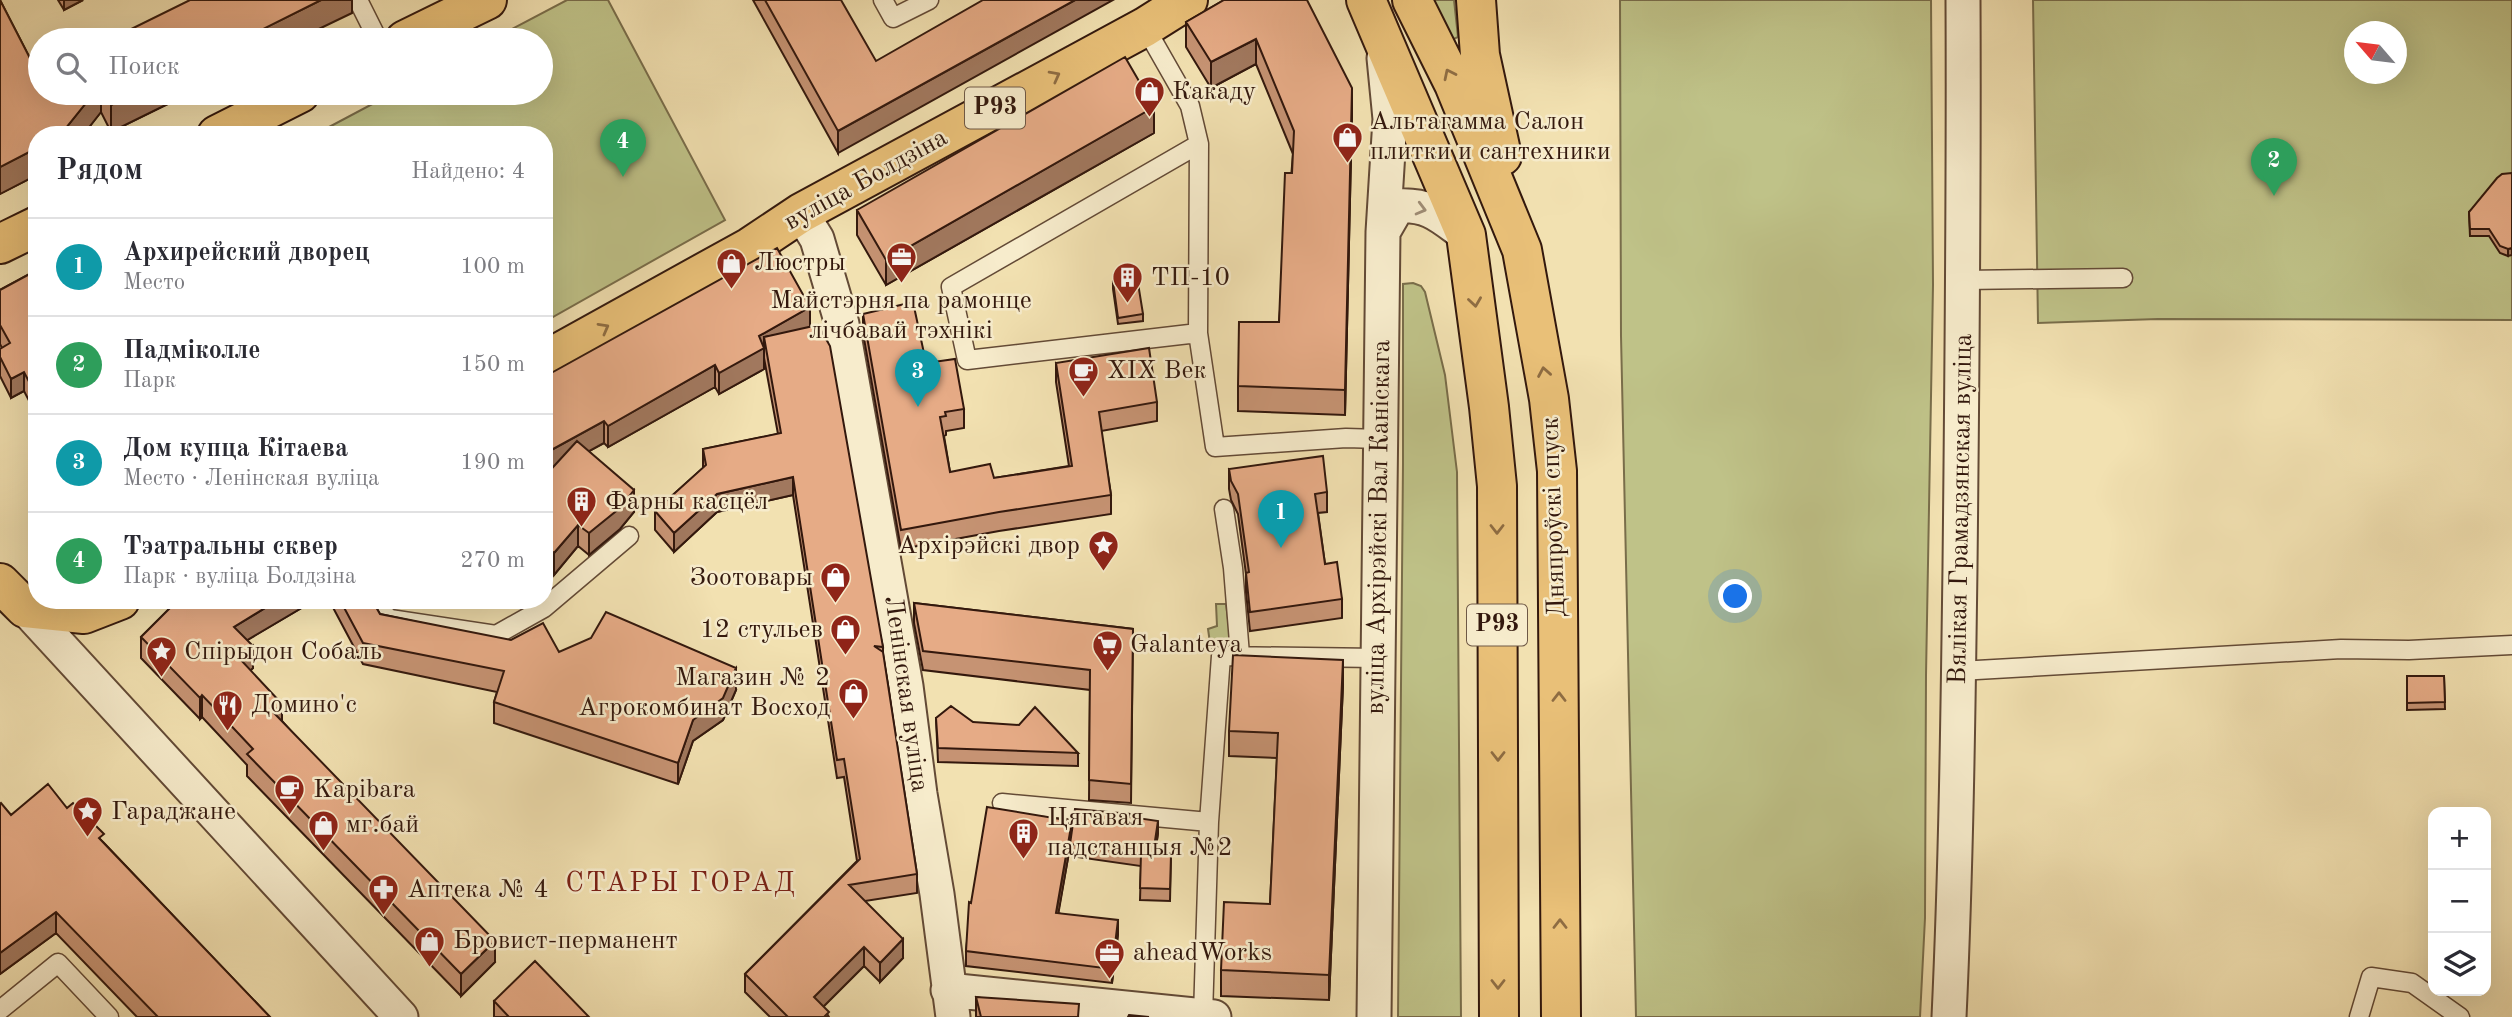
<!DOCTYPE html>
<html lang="ru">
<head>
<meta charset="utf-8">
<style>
	:root { --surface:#fff; --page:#f2f2f3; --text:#2b2b33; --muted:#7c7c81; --line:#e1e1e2; --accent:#8f2418 }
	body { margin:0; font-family:"Old Standard TT",serif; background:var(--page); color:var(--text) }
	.controls { position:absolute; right:21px; bottom:21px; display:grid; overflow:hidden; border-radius:14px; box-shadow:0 7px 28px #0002 }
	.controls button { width:63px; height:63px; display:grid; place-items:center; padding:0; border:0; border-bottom:2px solid var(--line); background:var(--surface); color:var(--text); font:35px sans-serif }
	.compass { position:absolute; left:2344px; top:21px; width:63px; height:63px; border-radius:50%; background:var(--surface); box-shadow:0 7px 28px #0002; rotate:298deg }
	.you { position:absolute; left:1736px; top:597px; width:24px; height:24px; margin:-18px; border:5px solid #fff; border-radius:50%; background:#1a73e8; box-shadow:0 0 0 10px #1a73e833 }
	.badge { display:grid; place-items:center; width:46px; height:46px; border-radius:50%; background:var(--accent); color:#fff; font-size:23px; font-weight:700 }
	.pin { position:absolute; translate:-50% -58px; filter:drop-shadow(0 2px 4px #0008) }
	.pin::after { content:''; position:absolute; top:37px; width:24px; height:21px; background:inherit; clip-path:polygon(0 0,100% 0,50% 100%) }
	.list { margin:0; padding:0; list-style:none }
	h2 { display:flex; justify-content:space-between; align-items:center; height:91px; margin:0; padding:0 28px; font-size:30px }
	h2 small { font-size:23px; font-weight:400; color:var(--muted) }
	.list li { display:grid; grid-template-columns:46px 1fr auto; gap:21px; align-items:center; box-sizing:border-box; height:98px; padding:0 28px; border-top:2px solid var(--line) }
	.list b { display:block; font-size:26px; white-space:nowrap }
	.list p { margin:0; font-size:23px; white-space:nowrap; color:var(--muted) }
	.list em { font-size:23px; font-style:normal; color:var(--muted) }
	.icon { flex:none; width:38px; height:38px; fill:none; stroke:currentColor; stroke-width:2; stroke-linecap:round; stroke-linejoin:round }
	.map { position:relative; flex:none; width:2512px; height:1017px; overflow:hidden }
	.search { position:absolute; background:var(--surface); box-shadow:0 7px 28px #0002; left:28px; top:28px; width:525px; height:77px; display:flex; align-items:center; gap:18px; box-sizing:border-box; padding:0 24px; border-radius:38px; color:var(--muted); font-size:26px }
	.panel { position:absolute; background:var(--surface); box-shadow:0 7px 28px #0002; left:28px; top:126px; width:525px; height:483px; border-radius:28px }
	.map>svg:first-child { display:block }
</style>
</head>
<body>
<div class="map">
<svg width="2512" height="1017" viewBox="0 0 2512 1017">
	<rect width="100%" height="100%" fill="#f2e1b1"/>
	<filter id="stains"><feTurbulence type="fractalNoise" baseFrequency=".00286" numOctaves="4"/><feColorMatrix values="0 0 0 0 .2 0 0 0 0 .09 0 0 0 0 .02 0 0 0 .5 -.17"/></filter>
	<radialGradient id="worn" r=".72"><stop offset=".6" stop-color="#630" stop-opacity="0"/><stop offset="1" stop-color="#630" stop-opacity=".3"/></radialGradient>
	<!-- green -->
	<path fill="#bfc288" stroke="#796d4a" stroke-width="2" fill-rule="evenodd" d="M567,0h41l117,220 -181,102v-187h-230l79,-42h148v-53h-50z
		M1433,0h21l4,37 -6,3z
		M1620,0h311l2,285 -7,390 -1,243 -5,99h-284l-15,-681z
		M2033,0h479v320l-354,-1 -120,4zM2354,32h42v42h-42z
		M1413,283l8,3 4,6 20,83 12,97 4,545h-63l5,-553v-180z
		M1216,604h10l6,46h-21l-3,-21 9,-3z"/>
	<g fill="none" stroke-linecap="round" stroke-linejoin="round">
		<defs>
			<path id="lane" d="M358,0l20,40
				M883,0l10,18 36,-18
				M1145,27l45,79 9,38 -1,189 17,114 131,-9 34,1
				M1964,280l159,-2
				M1198,333l-231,27 -16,-73 248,-143
				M1224,509l9,59 7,87
				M368,600l22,19 106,16 48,-27 85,-72
				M1959,671l382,-22 68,1 103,-5
				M1002,803l207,19
				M0,1010l58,-47 51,54
				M1203,1016l6,-194 12,-166 157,2
				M2359,1017l12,-40 41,6 48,34"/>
			<path id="street" d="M801,213l16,26 25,85 64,362 14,108 17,100 16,123
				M1383,232l15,-26c32,-2 43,11 68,29
				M25,608l376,409
				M948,990l266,27
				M1374,1017l9,-785 7,-113 -6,-61
				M1949,1017c7,-150 9,-300 11,-450 2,-189 4,-378 3,-567"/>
			<path id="primary" d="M1366,0l100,235 23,172 8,79 2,531
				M1412,0l42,84 68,166 27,149 8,72 4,546
				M1476,0l4,55 22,101
				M405,40l82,-40
				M217,135l83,-42
				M0,244l37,-18
				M544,361l206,-114 51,-34 344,-186 43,-27
				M0,583l25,25 59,6 36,-14"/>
		</defs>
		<!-- lane casing -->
		<use href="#lane" stroke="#634a36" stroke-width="21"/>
		<!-- street casing -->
		<use href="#street" stroke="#634a36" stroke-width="37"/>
		<!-- primary casing -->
		<use href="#primary" stroke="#33180d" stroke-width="42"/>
		<!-- lane -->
		<use href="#lane" stroke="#f7eccc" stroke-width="18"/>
		<!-- street -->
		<use href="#street" stroke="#f7eccc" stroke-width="33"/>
		<!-- primary -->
		<use href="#primary" stroke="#e9c078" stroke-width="38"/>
	</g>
	<!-- wall -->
	<path fill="#c69373" stroke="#33180d" stroke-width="2" d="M0,0l33,64 7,29h150l-79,39 -10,-20 -18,23h-46v40l-37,19z
		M58,0h25l-19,10z
		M753,0h88l-3,153z
		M1224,0l128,113 -7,302 -107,-4v-25l41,-64 14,-168 -37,-90 -45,24 -25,-41v-25z
		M1154,133l-268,152 -29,-50v-25z
		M2512,173l-4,83 -8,-3 -11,-17h-19l-1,-24z
		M37,270v146l-13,-25 -13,7 -11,-22v-27l2,-1 -2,-4v-54z
		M1113,282l30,32v7l-25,3 -5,-35z
		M863,314l62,44 9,4 30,47v19l-18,3v4l-2,1 6,36 44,6 75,-12 -13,-84v-19l101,39v19l-56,10 10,64v19l-112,17 -98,18 -38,-216z
		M810,326l73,321v7l34,220v19l-52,8 38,57 -23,24 -16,-16 -41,41 6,10h-59l-25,-25v-18l112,-113 -13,-84 -7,1 -44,-283 -76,17 -43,40 -19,-22v-19l48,-43v-19l75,-15 -14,-76v11l-45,25 -4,-7 -107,60 -4,-4 -15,8 45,61 -14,17 -31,26 -11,-9 -24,29 -10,-8v-90l3,-3 -3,2v-99z
		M1229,469l98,23v20l-9,1 7,51 17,35v19l-92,13 -4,-39v-18l-8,-60 -7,-14 -2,-11z
		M178,600h137l-68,40 6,28 -3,2 32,51 213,241 -34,34 -214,-220v-11l-45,-48 -2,2 -59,-61v-21z
		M329,600h43l8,14 356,76 -13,30 -30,21 -15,43 -184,-61v-21l3,-10 -134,-28z
		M914,603l219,26 -2,174 -42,-3 1,-110 -167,-20 -9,-47z
		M2407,676h37l1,33 -38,1z
		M1343,685l-14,315 -108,-4v-26l49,-66 7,-146 -48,-2v-25z
		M936,718l37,4 105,31v13l-140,-4z
		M0,804l11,11 56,-7 37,35 166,174h-133l-81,-84 -56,41z
		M1130,817l28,16 -3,22h16l-1,46 -30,-1 1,-34 -71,-10v-9l-12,66 60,21 -6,49 -146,-17v-15l5,-48 101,-72z
		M976,997l103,20h-103z
		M494,1001l95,16h-95z"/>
	<!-- shaded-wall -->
	<path fill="#a1785e" stroke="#33180d" stroke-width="2" d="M64,0h19l-19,10z
		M321,0h31v13l-56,27h-55z
		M1075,0h38l-275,153v-22z
		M1256,39v25l-45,24v-26z
		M1352,88v25l-7,302v-25z
		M94,93h7v19l-18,23h-21l4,-7z
		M135,93h55l-79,39v-27z
		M1154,107v26l-268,152v-25z
		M37,148v27l-37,19v-27z
		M2512,248v7l-4,1v-7z
		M810,307v22l-46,8v32l-45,25v-21l40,-37z
		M715,365v22l-107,60v-21z
		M24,372v19l-13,7v-19z
		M604,421v22l-60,33v-22z
		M793,477v18l-76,17 -43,40v-19l43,-39z
		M634,490v22l-14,17 -31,26v-22z
		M578,525v21l-24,29v-22z
		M278,600h37l-81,48v-21z
		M253,646v22l-13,13v-22z
		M1343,660v25l-14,315v-25z
		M736,668v22l-13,30 -30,21 -15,43v-21l15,-43z
		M202,695v22l-2,2v-21z
		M282,704v21l-9,-13z
		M1072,821v14l-16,92v-14z
		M1158,821v12l-5,33v-12z
		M56,912v21l-56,41v-21z
		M1118,920v14l-6,49v-14z
		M903,939v19l-23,24v-19z
		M495,941v21l-34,34v-22z
		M864,947v19l-50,50v-19z"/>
	<!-- building -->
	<path fill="#e6ab86" stroke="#33180d" stroke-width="2" d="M0,0l33,64 7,-4v33h54l-28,35 2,4 -6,3h-25v13l-37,19z
		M190,0h131l-80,40h-132z
		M765,0h76l35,61 107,-61h92l-237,131z
		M1224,0h83l45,88 -7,302 -107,-4 1,-64h40l6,-149h7l2,-42 -38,-92 -45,23 -25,-40z
		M1125,57l29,50 -268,153 -29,-50z
		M106,93h29l-24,12z
		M2512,173v75l-4,1 -8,-3 -11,-17h-19l-1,-17 28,-34 5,-4z
		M777,248l33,59 -51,29 5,12 -45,25 -4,-8 -107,61 -4,-5 -60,33v-77z
		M37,270v127l-13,-25 -13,7 -11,-22v-8l10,-6 -10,-18v-35z
		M1137,277l6,37 -25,4 -5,-36z
		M913,302l12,56 8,-1 1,5 21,-3 9,50 -19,3 1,4 -6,1 10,55 40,-8 4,14 78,-12 -16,-103 93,-15 8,54 -58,10 12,83 -112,17 -98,18 -38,-216z
		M818,325l12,21 53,301 -9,-1 9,6 34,222 -68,11 54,54 -23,24 -16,-16 -50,50 15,15 -5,5h-36l-43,-43 115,-115 -16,-100 -7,1 -44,-283 -76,17 -43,39 -19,-22 51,-46 -3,-16 78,-16 -17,-96z
		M577,441l57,49 -14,18 -31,25 -11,-8 -24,28 -10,-8v-68z
		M1323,456l4,36 -12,2 10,70 12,-2 5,37 -92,13 -4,-39 3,-1 -11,-78 -7,-13 -2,-12z
		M178,600h100l-44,27 19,19 -13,13 42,45 -9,8 222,229 -34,33 -214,-220 6,-5 -31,-33 -20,-21 -2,3 -59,-61z
		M340,600h32l8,14 131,26 32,-17 16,29 32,-14 15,-26 130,56 -13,30 -30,22 -15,43 -184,-61 10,-31 -141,-28z
		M914,603l219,26 -2,155 -42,-4 1,-110 -167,-19z
		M1233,655l110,5 -14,315 -108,-5 3,-68 46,2 8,-171 -49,-2z
		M2407,676h37l1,26 -38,1z
		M951,706l22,16 46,3 16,-18 43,46 -140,-5 -2,-30z
		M48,784l19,24 6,-5 31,31 -5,4 171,179h-112l-102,-105 -56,41v-149l1,-1 10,12z
		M987,807l85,14 -16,92 62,7 -6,49 -146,-18 3,-49 2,1z
		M1075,809l55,5v3l28,4 -5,33 18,1 -1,34 -30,-1 1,-34 -71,-10z
		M535,961l54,56h-80l-15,-16z
		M976,997l103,7 -1,13h-97z
		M1129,1015l20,2h-21z"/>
	<!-- one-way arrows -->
	<defs><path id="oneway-chevron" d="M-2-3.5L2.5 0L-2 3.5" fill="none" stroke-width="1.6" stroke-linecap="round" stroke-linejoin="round" transform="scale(1.75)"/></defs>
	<g stroke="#8e6c42">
		<use href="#oneway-chevron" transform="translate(1449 74) rotate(-116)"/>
		<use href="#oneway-chevron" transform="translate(1055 76) rotate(-28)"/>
		<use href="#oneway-chevron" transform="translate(1475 302) rotate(82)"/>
		<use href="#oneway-chevron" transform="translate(604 328) rotate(-29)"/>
		<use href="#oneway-chevron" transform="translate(1544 372) rotate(-100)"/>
		<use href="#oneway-chevron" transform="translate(1497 529) rotate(90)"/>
		<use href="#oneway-chevron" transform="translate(1559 697) rotate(-90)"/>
		<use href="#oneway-chevron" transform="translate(1498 756) rotate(90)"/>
		<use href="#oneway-chevron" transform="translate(1560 924) rotate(-90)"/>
		<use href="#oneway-chevron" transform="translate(1498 984) rotate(90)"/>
	</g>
	<use stroke="#9f8d76" href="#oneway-chevron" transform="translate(1421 209) rotate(15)"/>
	<!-- icons -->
	<defs>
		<symbol id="shop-pin" viewBox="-11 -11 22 30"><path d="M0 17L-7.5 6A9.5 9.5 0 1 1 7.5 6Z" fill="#8f2418" stroke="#f7eccc"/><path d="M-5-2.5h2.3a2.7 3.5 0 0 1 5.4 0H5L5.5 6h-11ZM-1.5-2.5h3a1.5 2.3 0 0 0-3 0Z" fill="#fff"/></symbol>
		<symbol id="office-pin" viewBox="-11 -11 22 30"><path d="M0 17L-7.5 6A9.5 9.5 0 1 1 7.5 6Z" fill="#8f2418" stroke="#f7eccc"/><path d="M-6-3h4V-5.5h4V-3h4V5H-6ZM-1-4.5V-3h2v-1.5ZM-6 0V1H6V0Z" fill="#fff"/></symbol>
		<symbol id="building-pin" viewBox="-11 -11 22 30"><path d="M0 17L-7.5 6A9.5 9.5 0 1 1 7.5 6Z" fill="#8f2418" stroke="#f7eccc"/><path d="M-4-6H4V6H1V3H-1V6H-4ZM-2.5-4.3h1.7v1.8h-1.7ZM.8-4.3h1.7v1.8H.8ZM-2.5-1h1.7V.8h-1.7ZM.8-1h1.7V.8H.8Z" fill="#fff"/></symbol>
		<symbol id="cafe-pin" viewBox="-11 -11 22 30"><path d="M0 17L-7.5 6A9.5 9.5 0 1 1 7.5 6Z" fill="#8f2418" stroke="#f7eccc"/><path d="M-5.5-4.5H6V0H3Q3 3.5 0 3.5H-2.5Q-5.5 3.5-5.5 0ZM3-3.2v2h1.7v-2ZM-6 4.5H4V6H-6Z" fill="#fff"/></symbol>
		<symbol id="sight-pin" viewBox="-11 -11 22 30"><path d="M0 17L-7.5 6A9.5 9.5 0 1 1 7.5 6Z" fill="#8f2418" stroke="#f7eccc"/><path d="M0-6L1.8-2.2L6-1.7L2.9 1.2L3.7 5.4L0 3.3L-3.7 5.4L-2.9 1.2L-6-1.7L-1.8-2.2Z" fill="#fff"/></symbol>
		<symbol id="supermarket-pin" viewBox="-11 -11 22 30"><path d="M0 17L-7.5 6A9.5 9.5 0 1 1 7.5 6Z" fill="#8f2418" stroke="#f7eccc"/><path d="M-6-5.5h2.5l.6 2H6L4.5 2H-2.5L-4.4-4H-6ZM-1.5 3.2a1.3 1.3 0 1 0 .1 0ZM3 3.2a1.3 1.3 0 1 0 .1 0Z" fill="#fff"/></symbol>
		<symbol id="restaurant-pin" viewBox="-11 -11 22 30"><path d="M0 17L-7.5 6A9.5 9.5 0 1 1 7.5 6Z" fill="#8f2418" stroke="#f7eccc"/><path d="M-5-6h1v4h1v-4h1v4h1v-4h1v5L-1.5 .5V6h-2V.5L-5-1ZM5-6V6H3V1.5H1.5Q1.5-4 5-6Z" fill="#fff"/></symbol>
		<symbol id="pharmacy-pin" viewBox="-11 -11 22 30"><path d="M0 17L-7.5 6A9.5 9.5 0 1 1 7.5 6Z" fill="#8f2418" stroke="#f7eccc"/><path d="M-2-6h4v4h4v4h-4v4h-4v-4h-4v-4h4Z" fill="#fff"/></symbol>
	</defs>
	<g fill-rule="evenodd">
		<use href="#shop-pin" x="1132" y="74" width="35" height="47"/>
		<use href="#shop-pin" x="1330" y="120" width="35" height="47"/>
		<use href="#office-pin" x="884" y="240" width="35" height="47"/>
		<use href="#shop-pin" x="714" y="246" width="35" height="47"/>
		<use href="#building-pin" x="1110" y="260" width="35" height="47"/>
		<use href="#cafe-pin" x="1066" y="354" width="35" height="47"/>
		<use href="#building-pin" x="564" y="484" width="35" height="47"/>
		<use href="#sight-pin" x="1086" y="528" width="35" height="47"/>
		<use href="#shop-pin" x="818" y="560" width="35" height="47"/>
		<use href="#shop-pin" x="828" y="612" width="35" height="47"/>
		<use href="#supermarket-pin" x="1090" y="628" width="35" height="47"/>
		<use href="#sight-pin" x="144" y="634" width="35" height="47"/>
		<use href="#shop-pin" x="836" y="676" width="35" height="47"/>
		<use href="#restaurant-pin" x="210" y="688" width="35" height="47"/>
		<use href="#cafe-pin" x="272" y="772" width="35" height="47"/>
		<use href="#sight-pin" x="70" y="794" width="35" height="47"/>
		<use href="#shop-pin" x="306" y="808" width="35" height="47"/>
		<use href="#building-pin" x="1006" y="816" width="35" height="47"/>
		<use href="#pharmacy-pin" x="366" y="872" width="35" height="47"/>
		<use href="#shop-pin" x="412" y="924" width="35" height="47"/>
		<use href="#office-pin" x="1092" y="936" width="35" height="47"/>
	</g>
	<g text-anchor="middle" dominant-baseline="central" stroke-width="5" stroke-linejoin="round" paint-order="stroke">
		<!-- shield labels -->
		<g fill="#f7eccc" stroke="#6e5846" stroke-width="2">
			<rect x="965" y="87.5" width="60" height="41" rx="5"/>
			<rect x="1467" y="604.5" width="60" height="41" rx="5"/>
		</g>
		<g font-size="24" font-weight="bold" fill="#33180d">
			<text x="995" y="108">Р93</text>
			<text x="1497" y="625">Р93</text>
		</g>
		<!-- poi labels -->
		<g font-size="26" fill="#33180d" stroke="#f7eccc" text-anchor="start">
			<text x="1172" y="92">Какаду</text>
			<text x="1370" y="122">Альтагамма Салон<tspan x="1370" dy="30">плитки и сантехники</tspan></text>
			<text x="754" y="263">Люстры</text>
			<text x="1151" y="278">ТП-10</text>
			<text x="901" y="301" text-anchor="middle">Майстэрня па рамонце<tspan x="901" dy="30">лічбавай тэхнікі</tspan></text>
			<text x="1107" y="371">XIX Век</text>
			<text x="605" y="502">Фарны касцёл</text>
			<text x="1080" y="546" text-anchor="end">Архірэйскі двор</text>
			<text x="813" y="578" text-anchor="end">Зоотовары</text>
			<text x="823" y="630" text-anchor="end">12 стульев</text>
			<text x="1130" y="645">Galanteya</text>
			<text x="184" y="652">Спірыдон Собаль</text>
			<text x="830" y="678" text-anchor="end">Магазин № 2<tspan x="830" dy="30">Агрокомбинат Восход</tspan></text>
			<text x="251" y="705">Домино'c</text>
			<text x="313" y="790">Kapibara</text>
			<text x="111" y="812">Гараджане</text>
			<text x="1047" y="818">Цягавая<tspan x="1047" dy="30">падстанцыя №2</tspan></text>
			<text x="346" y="825">мг.бай</text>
			<text x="407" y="890">Аптека № 4</text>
			<text x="453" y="941">Бровист-перманент</text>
			<text x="1133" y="953">aheadWorks</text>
		</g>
		<!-- street labels -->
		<g font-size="26" fill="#33180d" stroke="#f7eccc">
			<text transform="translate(866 180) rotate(-29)">вуліца Болдзіна</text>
			<text transform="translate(1961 509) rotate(-89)">Вялікая Грамадзянская вуліца</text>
			<text transform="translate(1554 517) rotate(-92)">Дняпроўскі спуск</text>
			<text transform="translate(1379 527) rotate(-89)">вуліца Архірэйскі Вал Каніскага</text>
			<text transform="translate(906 694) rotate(82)">Ленінская вуліца</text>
		</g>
		<!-- neighbourhood labels -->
		<g font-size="28" letter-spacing="2" fill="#7a1f14" stroke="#f7eccc">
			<text x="681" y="884">СТАРЫ ГОРАД</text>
		</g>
	</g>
	<rect width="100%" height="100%" filter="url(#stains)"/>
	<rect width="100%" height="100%" fill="url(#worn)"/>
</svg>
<div class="controls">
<button>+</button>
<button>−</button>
<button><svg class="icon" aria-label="layers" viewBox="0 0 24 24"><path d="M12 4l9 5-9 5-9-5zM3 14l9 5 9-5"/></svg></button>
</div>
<svg class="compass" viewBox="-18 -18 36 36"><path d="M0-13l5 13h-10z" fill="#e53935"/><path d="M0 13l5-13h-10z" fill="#7c7c81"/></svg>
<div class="you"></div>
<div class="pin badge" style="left:1281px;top:548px;background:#0f9aa8">1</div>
<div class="pin badge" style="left:2274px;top:196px;background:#2e9e5b">2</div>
<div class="pin badge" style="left:918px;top:407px;background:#0f9aa8">3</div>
<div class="pin badge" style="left:623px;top:177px;background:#2e9e5b">4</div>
<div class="search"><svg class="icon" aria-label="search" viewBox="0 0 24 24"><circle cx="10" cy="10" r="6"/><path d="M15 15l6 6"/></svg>Поиск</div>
<section class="panel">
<h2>Рядом<small>Найдено: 4</small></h2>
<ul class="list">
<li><span class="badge" style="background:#0f9aa8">1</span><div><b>Архирейский дворец</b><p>Место</p></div><em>100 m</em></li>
<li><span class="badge" style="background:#2e9e5b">2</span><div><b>Падміколле</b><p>Парк</p></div><em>150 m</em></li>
<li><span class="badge" style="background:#0f9aa8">3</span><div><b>Дом купца Кітаева</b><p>Место · Ленінская вуліца</p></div><em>190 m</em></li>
<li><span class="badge" style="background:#2e9e5b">4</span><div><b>Тэатральны сквер</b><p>Парк · вуліца Болдзіна</p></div><em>270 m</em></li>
</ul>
</section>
</div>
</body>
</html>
